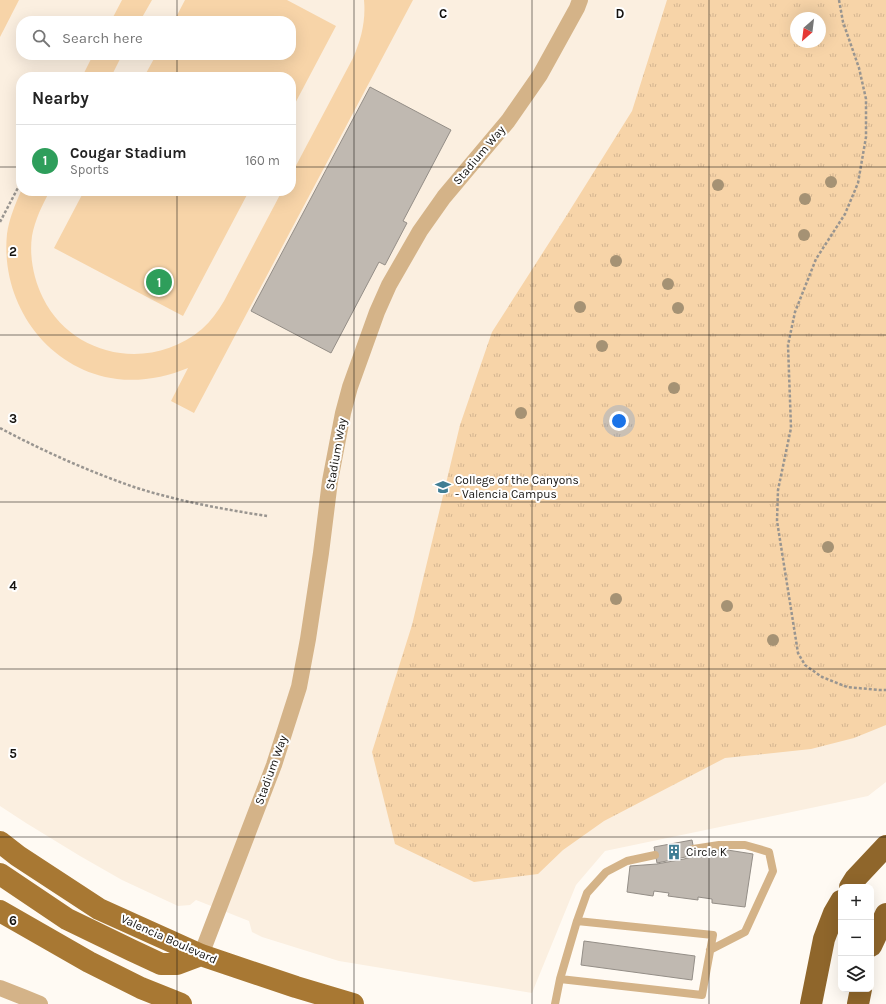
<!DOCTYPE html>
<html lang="en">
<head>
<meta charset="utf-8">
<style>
	:root { --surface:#fff; --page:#f6f6f6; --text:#222; --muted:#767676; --line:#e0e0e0; --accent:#0f766e }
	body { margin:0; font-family:Karla,sans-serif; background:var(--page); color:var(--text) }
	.controls { position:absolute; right:12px; bottom:12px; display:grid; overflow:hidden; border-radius:8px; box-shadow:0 4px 16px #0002 }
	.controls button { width:36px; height:36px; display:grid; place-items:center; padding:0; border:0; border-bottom:1px solid var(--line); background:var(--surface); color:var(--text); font:20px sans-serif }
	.compass { position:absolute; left:790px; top:12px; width:36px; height:36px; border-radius:50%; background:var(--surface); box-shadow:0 4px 16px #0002; rotate:208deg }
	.you { position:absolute; left:619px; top:421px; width:14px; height:14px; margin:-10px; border:3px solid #fff; border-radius:50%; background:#1a73e8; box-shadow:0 0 0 6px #1a73e833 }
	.badge { display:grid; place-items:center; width:26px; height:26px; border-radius:50%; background:var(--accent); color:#fff; font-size:13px; font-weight:700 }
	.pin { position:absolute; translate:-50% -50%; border:2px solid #fff; box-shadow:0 1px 4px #0006 }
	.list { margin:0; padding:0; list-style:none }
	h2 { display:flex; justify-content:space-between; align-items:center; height:52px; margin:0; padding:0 16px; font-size:17px }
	h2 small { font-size:13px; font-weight:400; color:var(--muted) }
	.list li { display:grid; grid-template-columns:26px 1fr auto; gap:12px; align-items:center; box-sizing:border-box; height:72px; padding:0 16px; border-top:1px solid var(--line) }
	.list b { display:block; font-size:15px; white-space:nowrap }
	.list p { margin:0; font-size:13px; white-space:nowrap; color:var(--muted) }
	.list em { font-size:13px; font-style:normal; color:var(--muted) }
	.icon { flex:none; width:22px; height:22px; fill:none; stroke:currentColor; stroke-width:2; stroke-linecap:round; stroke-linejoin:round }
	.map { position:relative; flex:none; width:886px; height:1004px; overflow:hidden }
	.search { position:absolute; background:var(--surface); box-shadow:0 4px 16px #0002; left:16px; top:16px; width:280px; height:44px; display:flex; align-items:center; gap:10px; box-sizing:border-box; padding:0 14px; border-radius:16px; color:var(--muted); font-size:15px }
	.panel { position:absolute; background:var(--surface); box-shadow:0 4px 16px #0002; left:16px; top:72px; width:280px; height:124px; border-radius:16px }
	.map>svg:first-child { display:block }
</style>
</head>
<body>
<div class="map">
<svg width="886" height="1004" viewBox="0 0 886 1004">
	<defs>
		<pattern id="grass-tufts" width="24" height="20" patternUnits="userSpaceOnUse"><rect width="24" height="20" fill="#f7d4a8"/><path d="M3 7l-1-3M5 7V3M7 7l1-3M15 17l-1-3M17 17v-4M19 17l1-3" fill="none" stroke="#d3b590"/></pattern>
	</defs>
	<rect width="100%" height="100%" fill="#fffaf3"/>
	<!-- built -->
	<path fill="#fbefe0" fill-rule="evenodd" d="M0,0h886v782l-18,14 -263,55 -29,34 -44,108 -193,-32 -77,-24 -10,-5 -3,-11 -53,-21 -6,5 -12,1 -56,-26 -42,-24 -54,-33 -26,-17zM796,18h24v24h-24zM21,21h270v34h-270zM21,77h270v114h-270z"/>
	<!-- grass -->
	<path fill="url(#grass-tufts)" fill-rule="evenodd" d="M667,0h219v725l-32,13 -43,11 -86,9 -121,63 -41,29 -25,24 -64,8 -79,-38 -23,-92 40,-127 48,-200 32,-93 73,-114 67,-107zM796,18h24v24h-24z"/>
	<!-- park -->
	<path fill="#f7d4a8" d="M0,0h19l-19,37z
		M122,0h30l-12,21h-29z
		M185,0h102l49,26 -45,85v-34h-147l12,-22h135v-34h-117z
		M364,0h49l-219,413 -23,-12 17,-33c-22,9 -47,14 -71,11 -70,-9 -117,-76 -110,-145 2,-15 8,-29 14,-43h29c-8,14 -15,29 -18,45 -3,21 2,44 11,62 30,60 108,74 159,31 9,-8 16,-18 22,-28l58,-110h9v-16l62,-117c8,-18 13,-37 11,-58z
		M93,55h29l-11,22h-29z
		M84,191h165l-66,125 -129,-68z"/>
	<!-- building -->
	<path fill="#c0b9b1" stroke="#948e87" d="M370,87l81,43 -48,91 4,2 -22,42 -6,-3 -48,91 -80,-42z
		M692,840l3,15 -38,8 -3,-16z
		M721,849l32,5 -8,53 -33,-4v-4l-14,-2v3l-30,-4 1,-3 -15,-2 -1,5 -26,-4 3,-26 27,-2 27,-5z
		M584,941l111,15 -3,24 -111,-15z"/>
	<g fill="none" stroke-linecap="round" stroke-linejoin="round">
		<!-- path -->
		<path stroke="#999590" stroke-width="2.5" stroke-dasharray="3 2" stroke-linecap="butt" d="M839,0l4,22 16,46 7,31v38l-8,46 -13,31 -29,45 -21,53 -7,33 3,83 -13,62 -1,31 21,132 7,12 17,12 25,10 32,3h7
			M0,222l21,-40
			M0,428c43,23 88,43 134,59 43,14 88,22 133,29"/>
		<!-- service -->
		<path stroke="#d4b388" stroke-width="8" d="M693,849l26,-4h26l24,7 4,19 -28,61 -35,18
			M577,921l10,-28 19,-21 21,-11 28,-6
			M555,1004l5,-25 17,-58 136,14 -11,60 -142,-16"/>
		<!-- minor -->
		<path stroke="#d4b388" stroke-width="16" d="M201,955l73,-190 25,-78 9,-48 13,-86 9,-72 13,-68 7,-26 27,-75 12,-27 31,-54 24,-34 64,-76 32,-46 37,-67 3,-8
			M0,988l23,9 17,7"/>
		<!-- primary -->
		<path stroke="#a87833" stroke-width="22" d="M0,842l18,14 81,53 102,46 95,32 57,17
			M0,874l67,45 64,31 30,14h16l24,-9
			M0,911l89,51 52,26 40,16"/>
		<!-- motorway -->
		<path stroke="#8f662b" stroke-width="22" d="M850,887l5,-8 31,-33
			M871,946l15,-32
			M811,1004l13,-65 10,-26 7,-12
			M858,1004l3,-15"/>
	</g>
	<!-- trees -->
	<g fill="#a59274">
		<circle cx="831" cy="182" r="6"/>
		<circle cx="718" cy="185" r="6"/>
		<circle cx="805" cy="199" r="6"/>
		<circle cx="804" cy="235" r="6"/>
		<circle cx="616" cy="261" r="6"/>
		<circle cx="668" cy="284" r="6"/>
		<circle cx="580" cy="307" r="6"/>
		<circle cx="678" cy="308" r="6"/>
		<circle cx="602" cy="346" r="6"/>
		<circle cx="674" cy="388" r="6"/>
		<circle cx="521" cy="413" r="6"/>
		<circle cx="828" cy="547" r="6"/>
		<circle cx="616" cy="599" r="6"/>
		<circle cx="727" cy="606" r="6"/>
		<circle cx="773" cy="640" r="6"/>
	</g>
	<!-- grid -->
	<path fill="none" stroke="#151310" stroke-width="1" stroke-opacity="0.55" d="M177,0v21M354,0v1004M532,0v1004M709,0v1004M177,55v22M0,167h21M291,167h595M177,191v813M0,335h886M0,502h886M0,669h886M0,837h886"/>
	<!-- icons -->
	<defs>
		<symbol id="university-bare" viewBox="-9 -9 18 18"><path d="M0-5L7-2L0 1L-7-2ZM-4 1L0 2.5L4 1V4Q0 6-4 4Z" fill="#407e94" stroke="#fff" stroke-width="2.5" paint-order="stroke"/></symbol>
		<symbol id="building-bare" viewBox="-9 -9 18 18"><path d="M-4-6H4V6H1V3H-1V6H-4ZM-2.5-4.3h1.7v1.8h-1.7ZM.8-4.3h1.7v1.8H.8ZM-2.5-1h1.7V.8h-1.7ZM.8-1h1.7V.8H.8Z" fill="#407e94" stroke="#fff" stroke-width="2.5" paint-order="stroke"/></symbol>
	</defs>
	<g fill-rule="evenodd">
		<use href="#university-bare" x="432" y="476" width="22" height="22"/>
		<use href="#building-bare" x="663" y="841" width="22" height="22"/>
	</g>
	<g text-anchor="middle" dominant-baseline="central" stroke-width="4" stroke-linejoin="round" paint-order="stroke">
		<!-- street labels -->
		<g font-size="12" fill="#151310" stroke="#fff">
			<text transform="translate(479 155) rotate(-50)">Stadium Way</text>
			<text transform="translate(336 454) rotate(-80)">Stadium Way</text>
			<text transform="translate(271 770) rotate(-70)">Stadium Way</text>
			<text transform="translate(169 939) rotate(24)">Valencia Boulevard</text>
		</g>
		<!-- poi labels -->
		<g font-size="12" fill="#151310" stroke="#fff" text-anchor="start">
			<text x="455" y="480">College of the Canyons<tspan x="455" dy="14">- Valencia Campus</tspan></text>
			<text x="686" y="852">Circle K</text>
		</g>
	</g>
	<g font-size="13" text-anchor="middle" font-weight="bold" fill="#151310" stroke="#fff" stroke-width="4" stroke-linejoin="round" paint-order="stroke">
		<text x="443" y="18">C</text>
		<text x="620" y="18">D</text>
		<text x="13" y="256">2</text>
		<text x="13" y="423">3</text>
		<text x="13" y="590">4</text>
		<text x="13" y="758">5</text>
		<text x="13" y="925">6</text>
	</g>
</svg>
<div class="controls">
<button>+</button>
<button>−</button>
<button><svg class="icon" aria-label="layers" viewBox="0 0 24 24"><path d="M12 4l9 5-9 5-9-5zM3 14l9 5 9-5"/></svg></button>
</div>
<svg class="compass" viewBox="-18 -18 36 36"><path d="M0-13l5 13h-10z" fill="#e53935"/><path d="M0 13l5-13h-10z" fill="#767676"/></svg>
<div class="you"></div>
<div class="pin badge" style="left:159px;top:282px;background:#2e9e5b">1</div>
<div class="search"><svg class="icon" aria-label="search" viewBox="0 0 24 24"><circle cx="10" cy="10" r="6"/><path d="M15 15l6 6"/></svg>Search here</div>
<section class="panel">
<h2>Nearby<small></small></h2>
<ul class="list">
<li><span class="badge" style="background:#2e9e5b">1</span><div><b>Cougar Stadium</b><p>Sports</p></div><em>160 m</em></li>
</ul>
</section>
</div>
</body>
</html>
